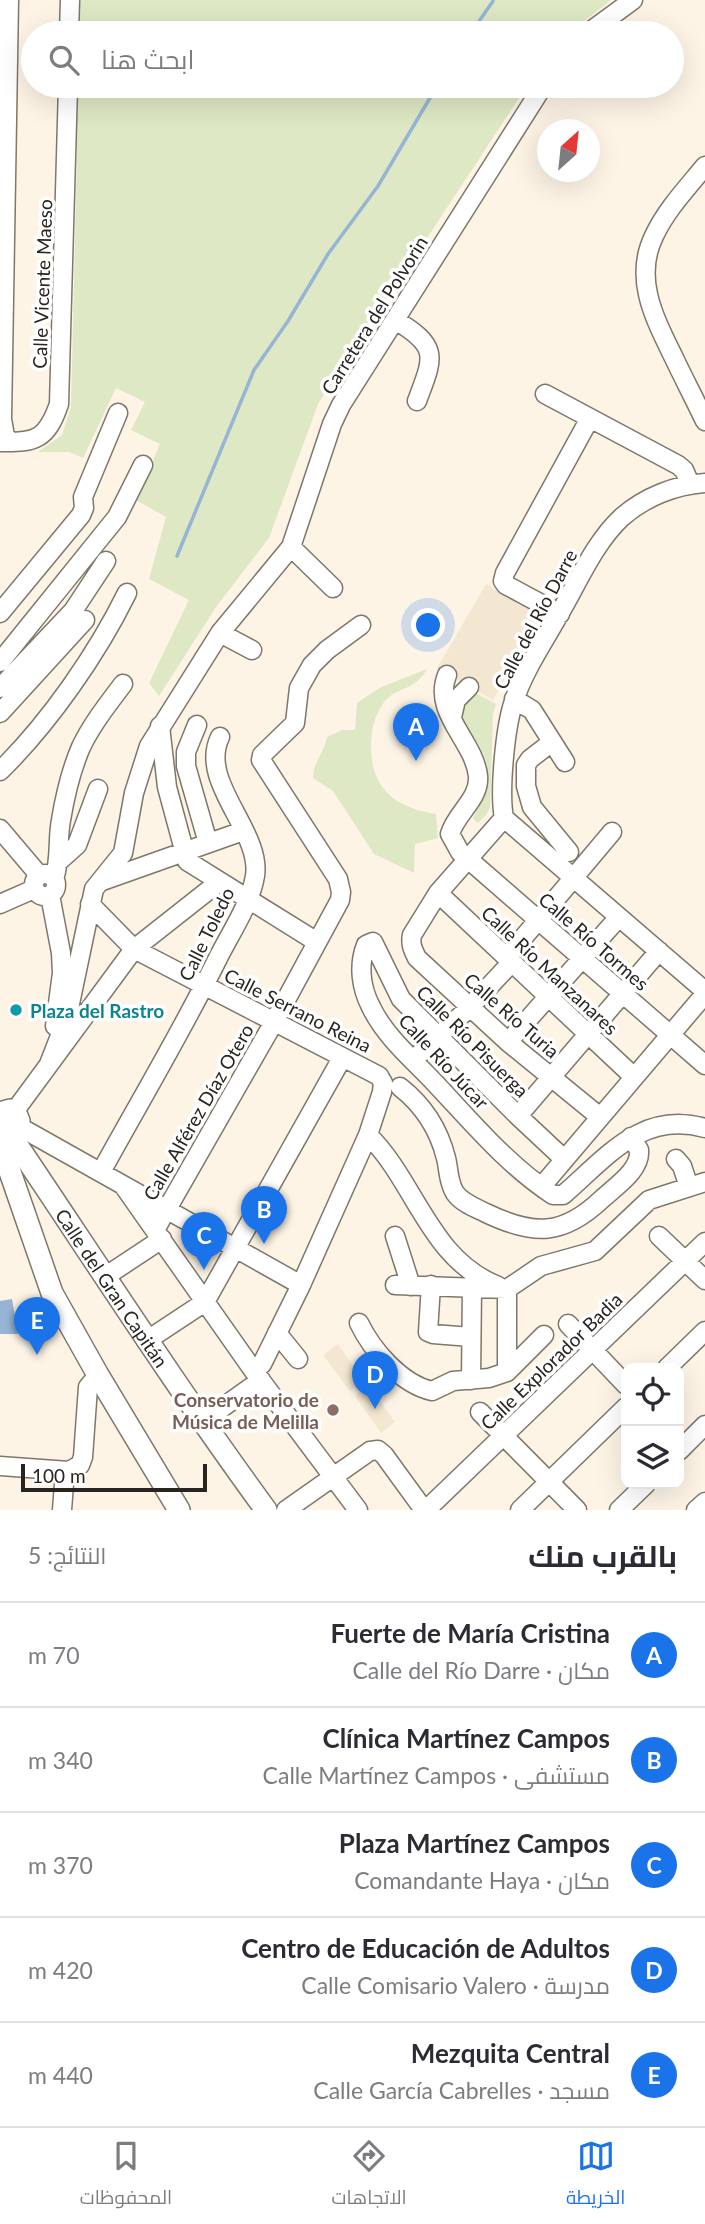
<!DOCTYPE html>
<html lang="ar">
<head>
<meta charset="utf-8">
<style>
	:root { --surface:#fff; --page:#f7f7f7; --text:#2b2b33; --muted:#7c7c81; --line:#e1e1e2; --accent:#1a73e8 }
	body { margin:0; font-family:Lato,Cairo,sans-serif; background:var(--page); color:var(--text); direction:rtl }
	.controls { position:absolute; right:21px; bottom:21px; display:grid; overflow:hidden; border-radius:14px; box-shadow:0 7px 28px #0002 }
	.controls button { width:63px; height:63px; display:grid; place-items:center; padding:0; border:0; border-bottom:2px solid var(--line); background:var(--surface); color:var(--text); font:35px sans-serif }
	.compass { position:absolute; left:537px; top:119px; width:63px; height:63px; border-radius:50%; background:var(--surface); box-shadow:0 7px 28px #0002; rotate:27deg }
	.scale { position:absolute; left:21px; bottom:18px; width:186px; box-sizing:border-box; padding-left:7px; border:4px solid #282520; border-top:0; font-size:19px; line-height:24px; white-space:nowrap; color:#282520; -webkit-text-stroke:5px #fff; paint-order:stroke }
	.you { position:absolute; left:429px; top:626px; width:24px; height:24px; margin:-18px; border:5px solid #fff; border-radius:50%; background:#1a73e8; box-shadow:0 0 0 10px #1a73e833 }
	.badge { display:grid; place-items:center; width:46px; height:46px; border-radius:50%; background:var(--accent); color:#fff; font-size:23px; font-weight:700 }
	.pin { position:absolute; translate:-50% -58px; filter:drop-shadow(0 2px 4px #0008) }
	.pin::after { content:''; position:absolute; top:37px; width:24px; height:21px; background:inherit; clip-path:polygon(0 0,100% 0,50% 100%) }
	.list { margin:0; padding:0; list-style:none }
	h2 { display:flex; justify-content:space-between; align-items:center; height:91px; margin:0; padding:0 28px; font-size:30px }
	h2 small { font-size:23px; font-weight:400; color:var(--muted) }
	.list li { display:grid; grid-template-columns:46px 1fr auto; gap:21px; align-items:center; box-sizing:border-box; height:105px; padding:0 28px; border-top:2px solid var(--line) }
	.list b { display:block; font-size:26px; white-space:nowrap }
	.list p { margin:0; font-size:23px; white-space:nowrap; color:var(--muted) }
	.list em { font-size:23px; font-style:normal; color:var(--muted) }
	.icon { flex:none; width:38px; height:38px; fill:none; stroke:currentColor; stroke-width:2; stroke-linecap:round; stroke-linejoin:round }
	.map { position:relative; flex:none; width:705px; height:1510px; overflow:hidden; direction:ltr }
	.search { position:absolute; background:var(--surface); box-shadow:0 7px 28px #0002; left:21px; right:21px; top:21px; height:77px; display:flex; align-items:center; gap:18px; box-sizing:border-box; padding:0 24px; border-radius:38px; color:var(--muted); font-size:26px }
	.sheet { height:616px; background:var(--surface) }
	nav { display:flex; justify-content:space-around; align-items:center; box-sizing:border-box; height:98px; border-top:2px solid var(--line); background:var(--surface); font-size:19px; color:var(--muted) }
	nav a { display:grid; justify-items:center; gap:4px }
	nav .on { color:var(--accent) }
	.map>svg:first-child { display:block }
</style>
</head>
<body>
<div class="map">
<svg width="705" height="1510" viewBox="0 0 705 1510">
	<rect width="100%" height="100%" fill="#fdf4e6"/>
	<!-- built -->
	<path fill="#f4e7d2" d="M486,584l54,31 -47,85 -56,-32z
		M338,1344l26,37 -14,10 -27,-36z
		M369,1386l26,36 -14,11 -26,-37z"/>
	<!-- green -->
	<path fill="#dee8c4" d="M76,0h535l-42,33h-495z
		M75,86h452l-209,318 -49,134 -53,69 -57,89 -10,-13 40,-83 -40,-21 17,-62 -30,-17 24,-56 -29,-14 14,-28 -29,-14 -33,70 -14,-6h-31l24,-17 9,-28 6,-249z
		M427,669c-13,24 -32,16 -45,36 -8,12 -11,28 -11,42 0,42 25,61 65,67l2,24 -23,6 -1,29 -40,-19 -41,-63 -20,-13c0,-15 11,-25 14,-41l15,-7h13l2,-27 22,-15z
		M470,690l26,14 -3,11 -3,93 -4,7 -8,8 -5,-5c14,-24 21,-48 6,-73 -6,-10 -14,-18 -19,-28l4,-20z"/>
	<!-- water -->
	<path fill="#96b5d5" d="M12,1299l6,35h-18v-33z"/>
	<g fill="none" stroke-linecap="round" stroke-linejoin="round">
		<!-- stream -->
		<path stroke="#96b5d5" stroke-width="3.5" d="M471,33l22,-32
			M177,556l77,-186 34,-49 40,-67 50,-68 59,-100"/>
		<defs>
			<path id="minor" d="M9,0l-7,419 3,17 6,6
				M69,33l1,-33
				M588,33l45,-33
				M705,166c-18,22 -39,44 -51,70 -21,43 1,83 20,122 10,21 21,42 31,63
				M395,320c46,27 38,38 22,81
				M545,394l133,71 6,5 6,14
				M0,442c36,1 47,-3 59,-38l9,-318
				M291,547l42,41
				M0,613l81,-98 3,-7 -1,-11 35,-84
				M560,614l-54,-29 -3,-4 2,-8 85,-155
				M220,633l32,17
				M0,662l117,-145 26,-52
				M447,675c-15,38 27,65 31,101 2,23 -22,37 -28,58l10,18 245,213
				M0,688l73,-77 33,-50
				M514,699l18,11 33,52
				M0,713l85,-93
				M452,717l4,-17 13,-13
				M197,725l-11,27v14l22,77
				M160,726l7,61 20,74 130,81
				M552,742l-22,17 -4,6v21l6,21 37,45
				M0,771c49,-48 97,-117 127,-178
				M504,818c-5,-26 1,-91 10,-117 10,-31 31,-61 47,-90 18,-31 34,-69 61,-94 23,-20 53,-32 83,-34
				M504,818l-66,75 -26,42c-2,9 1,15 5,23l91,84 92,75
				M504,818l201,173
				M0,829l39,46
				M58,862l19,-17 21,-56
				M34 885a11 11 0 1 1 22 0a11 11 0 1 1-22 0Z
				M54,879c7,-20 3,-39 7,-59 4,-24 10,-50 20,-73 11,-23 27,-43 42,-63
				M102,881l141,-50
				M438,893l196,184
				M50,895l11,58 1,20 -7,53
				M0,904l34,-15
				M90,904l44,45 245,127 4,7 -1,9 -14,43 -67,150 -39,79
				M507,957l105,-125
				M508,1042l111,-125
				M413,1060l56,-52 43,-46
				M49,1064l18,-46 27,-129 29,-36 11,-60 15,-47 71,-113 71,-86 41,-123 9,-19 202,-319
				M400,1087c23,18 39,43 46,71 3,12 2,24 9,35 7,10 21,15 31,20 48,23 77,23 116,-14 14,-13 39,-29 37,-49l-8,-13
				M14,1112l120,-163 85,-67
				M518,1116l141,-165
				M18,1126l283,159
				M368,1135c48,47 61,124 130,151
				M564,1159l-46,-43 -117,-117 -28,-57 -7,3c-8,20 -5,43 5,62 14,29 40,51 62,74 38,40 73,83 120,114h10c44,-38 79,-85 142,-67
				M676,1159l6,7 7,21
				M101,1172c39,-71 81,-141 117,-214 13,-26 32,-53 37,-82 7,-45 -57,-94 -35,-139
				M123,1185l130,185 105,140
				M542,1186l163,-192
				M155,1230l119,-208 66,-122 1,-8 -3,-13 -77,-119 1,-5 33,-32 4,-35 13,-23 15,-15 34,-25
				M395,1236l16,50
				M659,1236l46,44
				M106,1276l56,-37
				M395,1285l112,4 34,-23 54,-15 54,-51 56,-18
				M431,1285l-3,47 5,2 38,3
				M507,1289v83
				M359,1323c13,27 42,61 73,68l21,-10 36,-3 18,-6 37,-37
				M568,1324l58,61
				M277,1333l21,26
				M146,1341l59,-39 137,-244
				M667,1368l38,-37
				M471,1380l1,-93
				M480,1412l97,98
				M202,1422l59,-42
				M679,1451l26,-26
				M0,1466l69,5 11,-6 3,-8 5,-70 10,-12
				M62,1510l3,-39
				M286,1510l84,-59 8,-1 6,5 40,55
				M426,1510l279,-268
				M520,1510l106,-103
				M619,1510l27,-26
				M696,1510l9,-8"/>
			<g id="major">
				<path d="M0,1113l10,-3 7,6 2,5 -6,10 -9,1 -4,-2"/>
				<path id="s1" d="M9,1133c85,126 167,254 257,377"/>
				<path d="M0,1136l9,33 43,124 46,82 81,135"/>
			</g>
		</defs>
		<!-- minor casing -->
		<use href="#minor" stroke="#7e776a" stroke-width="21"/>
		<!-- major casing -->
		<use href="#major" stroke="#7e776a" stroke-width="24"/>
		<!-- minor -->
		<use href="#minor" stroke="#fff" stroke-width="18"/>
		<!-- major -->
		<use href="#major" stroke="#fff" stroke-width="21"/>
	</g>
	<!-- markers -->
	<circle fill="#0f9aa8" stroke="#fff" stroke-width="2.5" cx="16" cy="1010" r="7"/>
	<circle fill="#8d6e63" stroke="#fff" stroke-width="2.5" cx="333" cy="1410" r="7"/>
	<g text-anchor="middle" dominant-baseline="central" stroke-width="7" stroke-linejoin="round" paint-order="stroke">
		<!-- street labels -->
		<g font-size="19" fill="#282520" stroke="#fff">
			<text transform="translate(42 284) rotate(-88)">Calle Vicente Maeso</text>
			<text transform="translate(374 315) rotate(-58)">Carretera del Polvorin</text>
			<text transform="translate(535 619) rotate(-62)">Calle del Río Darre</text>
			<text transform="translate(206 934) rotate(-64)">Calle Toledo</text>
			<text transform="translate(594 941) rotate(41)">Calle Río Tormes</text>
			<text transform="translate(550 970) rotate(43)">Calle Río Manzanares</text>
			<text transform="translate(298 1010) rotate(27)">Calle Serrano Reina</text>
			<text transform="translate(512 1015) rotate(41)">Calle Río Turia</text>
			<text transform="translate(473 1041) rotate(45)">Calle Río Pisuerga</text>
			<text transform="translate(444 1061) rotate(47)">Calle Río Júcar</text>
			<text transform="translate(198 1112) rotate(-60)">Calle Alférez Díaz Otero</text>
			<text stroke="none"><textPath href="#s1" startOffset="186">Calle del Gran Capitán</textPath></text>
			<text transform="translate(551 1361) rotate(-44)">Calle Explorador Badia</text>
		</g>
		<!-- culture labels -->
		<g font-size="19" font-weight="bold" fill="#0d838f" stroke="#fff" text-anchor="start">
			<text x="30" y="1010">Plaza del Rastro</text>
		</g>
		<!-- education labels -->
		<g font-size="19" font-weight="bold" fill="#785e54" stroke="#fff" text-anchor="end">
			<text x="319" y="1399">Conservatorio de<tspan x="319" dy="22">Música de Melilla</tspan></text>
		</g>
	</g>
</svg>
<div class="controls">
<button><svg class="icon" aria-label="locate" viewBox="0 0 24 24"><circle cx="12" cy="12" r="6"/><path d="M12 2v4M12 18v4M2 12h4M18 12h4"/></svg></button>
<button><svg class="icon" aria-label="layers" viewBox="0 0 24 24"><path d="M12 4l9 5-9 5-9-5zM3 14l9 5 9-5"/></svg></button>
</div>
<svg class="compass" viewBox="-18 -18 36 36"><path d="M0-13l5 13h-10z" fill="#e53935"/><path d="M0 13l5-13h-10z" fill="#7c7c81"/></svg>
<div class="scale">100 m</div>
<div class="you"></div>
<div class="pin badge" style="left:416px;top:761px">A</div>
<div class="pin badge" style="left:264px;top:1244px">B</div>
<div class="pin badge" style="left:204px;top:1270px">C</div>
<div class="pin badge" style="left:375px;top:1409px">D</div>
<div class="pin badge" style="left:37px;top:1355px">E</div>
<div class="search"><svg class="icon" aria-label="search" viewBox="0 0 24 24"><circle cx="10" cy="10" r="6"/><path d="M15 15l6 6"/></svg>ابحث هنا</div>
</div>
<section class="sheet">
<h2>بالقرب منك<small>النتائج: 5</small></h2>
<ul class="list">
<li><span class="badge">A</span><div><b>Fuerte de María Cristina</b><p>مكان · Calle del Río Darre</p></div><em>70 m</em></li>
<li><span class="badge">B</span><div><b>Clínica Martínez Campos</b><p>مستشفى · Calle Martínez Campos</p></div><em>340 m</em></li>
<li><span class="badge">C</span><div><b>Plaza Martínez Campos</b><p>مكان · Comandante Haya</p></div><em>370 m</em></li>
<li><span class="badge">D</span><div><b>Centro de Educación de Adultos</b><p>مدرسة · Calle Comisario Valero</p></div><em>420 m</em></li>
<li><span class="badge">E</span><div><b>Mezquita Central</b><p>مسجد · Calle García Cabrelles</p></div><em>440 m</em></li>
</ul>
</section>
<nav>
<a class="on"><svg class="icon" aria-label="map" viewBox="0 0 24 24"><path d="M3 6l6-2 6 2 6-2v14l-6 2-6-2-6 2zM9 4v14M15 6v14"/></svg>الخريطة</a>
<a><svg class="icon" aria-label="directions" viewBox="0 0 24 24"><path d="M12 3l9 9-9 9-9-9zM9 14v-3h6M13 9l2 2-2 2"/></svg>الاتجاهات</a>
<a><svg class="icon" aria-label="saved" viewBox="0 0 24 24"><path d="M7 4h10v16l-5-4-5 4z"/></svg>المحفوظات</a>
</nav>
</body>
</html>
